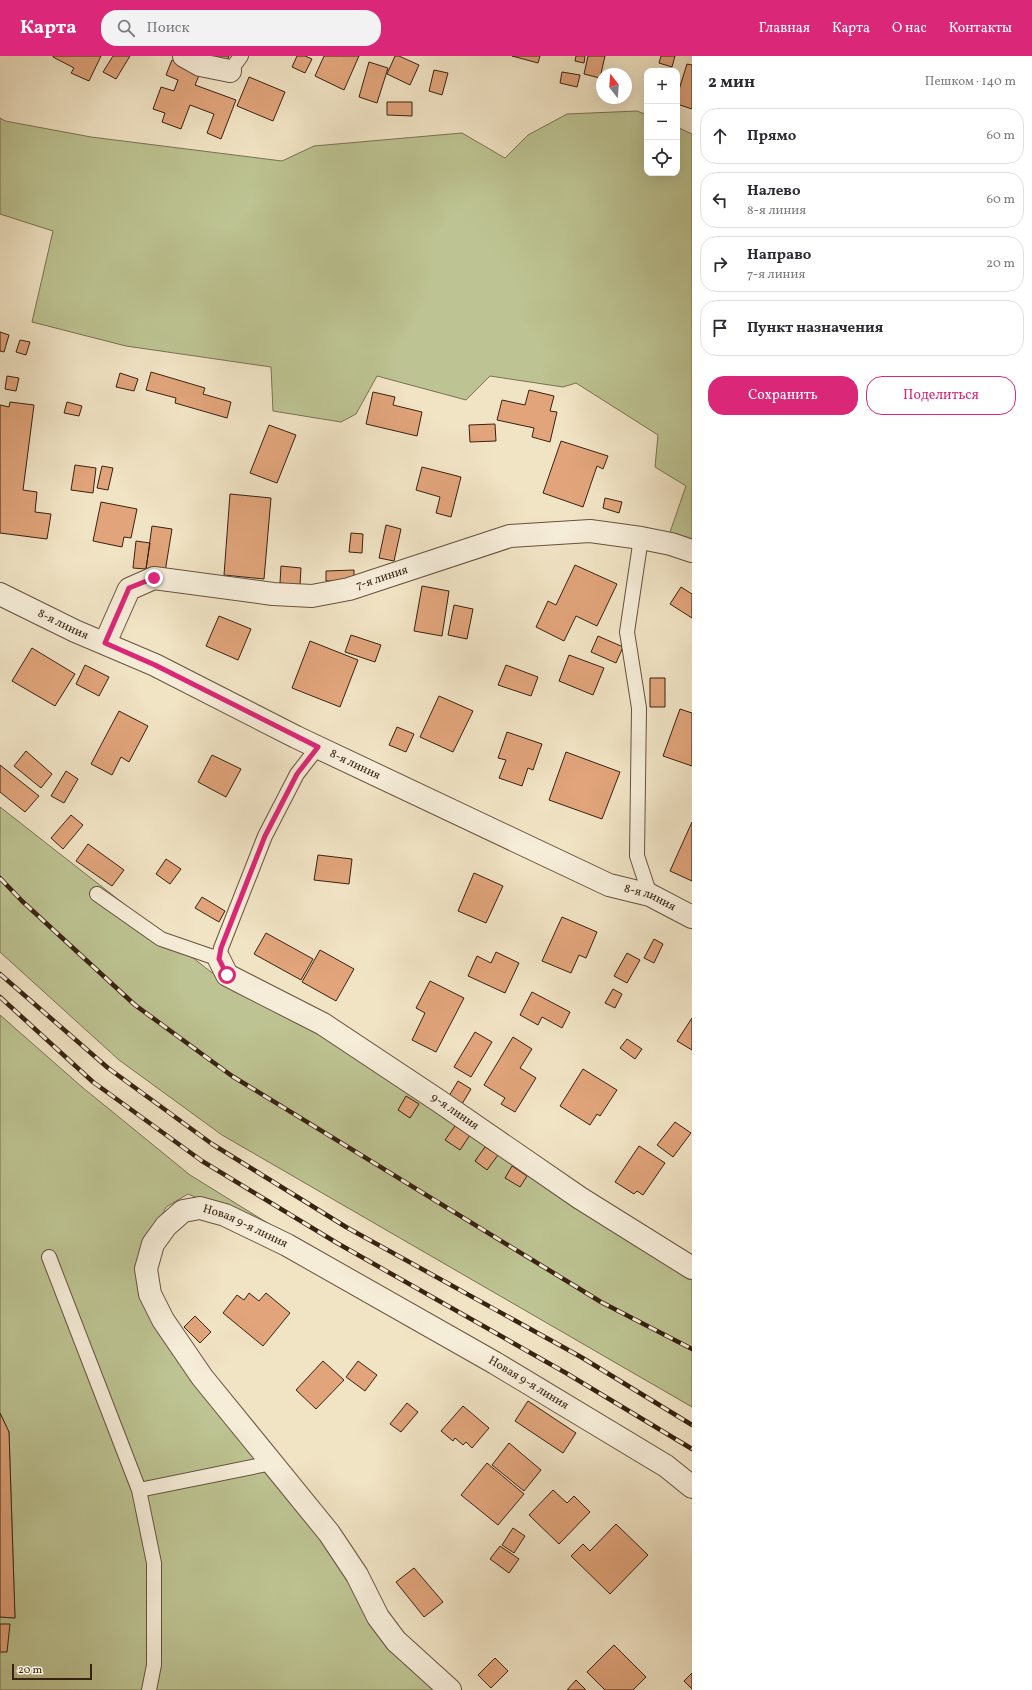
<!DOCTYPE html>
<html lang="ru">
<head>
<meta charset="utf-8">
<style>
	:root { --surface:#fff; --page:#f2f2f3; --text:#2b2b33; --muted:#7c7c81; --line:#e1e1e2; --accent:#db2777 }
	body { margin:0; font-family:Vollkorn,serif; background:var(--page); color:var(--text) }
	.controls { position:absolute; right:12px; top:12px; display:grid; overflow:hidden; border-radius:8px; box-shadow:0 4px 16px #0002 }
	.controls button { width:36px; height:36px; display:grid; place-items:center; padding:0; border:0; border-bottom:1px solid var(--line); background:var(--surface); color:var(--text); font:20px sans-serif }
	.compass { position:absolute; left:596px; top:12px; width:36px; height:36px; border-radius:50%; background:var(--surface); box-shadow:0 4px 16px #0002; rotate:343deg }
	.scale { position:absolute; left:12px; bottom:10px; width:80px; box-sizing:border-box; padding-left:4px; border:2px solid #382211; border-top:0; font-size:11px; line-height:14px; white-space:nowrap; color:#382211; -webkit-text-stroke:3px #f6edd9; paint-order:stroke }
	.stop { position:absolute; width:12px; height:12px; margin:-9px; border:3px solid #db2777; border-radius:50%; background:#fff }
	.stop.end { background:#db2777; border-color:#fff; box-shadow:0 1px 4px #0008 }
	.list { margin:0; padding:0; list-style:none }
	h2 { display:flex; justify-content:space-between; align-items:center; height:52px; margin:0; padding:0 16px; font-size:17px }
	h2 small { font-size:13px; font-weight:400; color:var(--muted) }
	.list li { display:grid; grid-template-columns:26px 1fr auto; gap:12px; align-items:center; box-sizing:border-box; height:56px; margin:0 8px 8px; padding:0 8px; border:1px solid var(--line); border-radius:16px }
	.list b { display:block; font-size:15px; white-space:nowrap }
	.list p { margin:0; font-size:13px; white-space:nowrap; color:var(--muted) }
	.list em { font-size:13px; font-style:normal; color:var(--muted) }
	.actions { display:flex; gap:8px; padding:12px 16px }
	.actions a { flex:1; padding:9px 0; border:1px solid var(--accent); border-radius:16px; text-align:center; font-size:14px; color:var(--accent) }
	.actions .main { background:var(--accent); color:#fff }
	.icon { flex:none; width:22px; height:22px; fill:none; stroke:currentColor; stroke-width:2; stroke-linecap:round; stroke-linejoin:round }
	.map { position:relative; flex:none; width:692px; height:1634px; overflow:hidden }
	header { display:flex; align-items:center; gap:24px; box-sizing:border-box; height:56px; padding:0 20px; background:var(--accent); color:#fff }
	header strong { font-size:19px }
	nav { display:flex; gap:22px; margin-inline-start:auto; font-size:14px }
	.search { width:280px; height:36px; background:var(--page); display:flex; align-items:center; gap:10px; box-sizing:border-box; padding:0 14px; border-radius:16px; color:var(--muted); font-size:15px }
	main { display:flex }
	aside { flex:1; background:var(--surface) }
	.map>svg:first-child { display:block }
</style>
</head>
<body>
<header>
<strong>Карта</strong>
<div class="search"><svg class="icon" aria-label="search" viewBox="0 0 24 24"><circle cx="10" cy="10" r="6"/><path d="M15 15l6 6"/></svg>Поиск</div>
<nav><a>Главная</a><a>Карта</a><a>О нас</a><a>Контакты</a></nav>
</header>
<main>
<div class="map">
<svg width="692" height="1634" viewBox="0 0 692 1634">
	<rect width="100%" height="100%" fill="#f1e4c5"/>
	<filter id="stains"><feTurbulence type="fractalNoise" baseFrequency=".005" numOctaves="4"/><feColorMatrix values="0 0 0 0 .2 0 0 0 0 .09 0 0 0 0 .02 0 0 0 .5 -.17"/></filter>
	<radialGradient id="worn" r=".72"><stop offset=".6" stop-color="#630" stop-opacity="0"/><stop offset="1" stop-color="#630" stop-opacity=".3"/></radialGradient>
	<!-- green -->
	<path fill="#bdc392" stroke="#7a7252" d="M637,55l10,4v58h30v-46l15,7v409l-23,-8 17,-49 -31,-19 3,-32 -82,-52 -13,4 -73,-11 -24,24 -89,-24 -21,38 -15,8 -68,-11 -2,-44 -145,-21 -94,-24 21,-91 -53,-17v-96l5,3 86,16 191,24 32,-15 148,-13 43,25 23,-23 39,-21z
		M0,751l211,165 117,63 364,241v131l-470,-272 -103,-75 -119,-108z
		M0,959l82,72 108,88 97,60 -99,-41 -22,13 -28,58 185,271 115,154h-438v-73l15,1 -6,-186 -9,-19z"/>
	<!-- building -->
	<path fill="#e1a47b" stroke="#382211" d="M53,0h48l-12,25 -18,-8 3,-5 -21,-11z
		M113,0h17l-14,23 -13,-7z
		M211,0h18l-3,7z
		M297,0h8l7,3 -7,14 -13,-6z
		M324,0h35l-15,34 -29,-14z
		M395,0h4l20,9 -9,20 -23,-11z
		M512,0h28l-2,7z
		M576,0h9l-1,7 -9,-2z
		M588,0h17l-5,22 -16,-4z
		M661,0h14l-3,11 -13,-4z
		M172,4l29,11 -6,14 41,15 -15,39 -14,-6 7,-19 -24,-9 -9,24 -19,-7 3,-9 -12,-4 8,-22 13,4 4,-11 -12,-5z
		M369,6l19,6 -11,35 -18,-6z
		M687,8l5,1v44l-15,-5v-8z
		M434,14l14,3 -6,22 -13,-4z
		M562,16l18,3 -3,12 -17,-4z
		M249,21l36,15 -12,29 -36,-15z
		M387,46h25v14l-25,-1z
		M0,276l9,3 -5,17 -4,-1z
		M20,284l10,2 -4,13 -10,-3z
		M151,316l54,16 -2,6 28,8 -4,16 -52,-15 1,-5 -30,-8z
		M120,317l18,6 -4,12 -18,-4z
		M7,320l12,2 -3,13 -11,-2z
		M529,334l25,6 -4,15 7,1 -7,30 -18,-5 2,-9 -37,-8 5,-20 23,5z
		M373,336l22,5 -2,8 29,7 -5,24 -51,-12z
		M10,346l24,3 -11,85 14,2 -2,20 16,2 -4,25 -47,-6v-128l9,2z
		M67,346l15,4 -3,10 -15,-3z
		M495,368l1,17 -26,1 -1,-17z
		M269,369l27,10 -19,48 -27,-10z
		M561,385l47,15 -5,13 -6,-3 -14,41 -40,-14z
		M75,409l21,3 -3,25 -22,-3z
		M102,410l11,2 -5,22 -11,-2z
		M422,411l39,10 -10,40 -15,-4 4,-16 -24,-7z
		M230,438l41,4 -7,81 -40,-4z
		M605,442l17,4 -3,11 -16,-5z
		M101,446l36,7 -6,29 -7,-1 -2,10 -29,-6z
		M386,469l15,4 -7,32 -15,-3z
		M152,470l20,3 -7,43 -19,-3z
		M351,477l12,1 -1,19 -13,-1z
		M136,485l14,2 -4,26 -13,-1z
		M575,509l42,19 -20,42 -21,-10 -12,25 -28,-14 12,-26 8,4z
		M281,510l20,2 -1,17 -20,-2z
		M354,514v11h-28v-10z
		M422,530l27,5 -7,45 -28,-5z
		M681,531l11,7v24l-22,-14z
		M454,549l19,4 -6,30 -19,-4z
		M219,560l32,13 -13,31 -32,-14z
		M351,579l30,10 -6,17 -30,-10z
		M598,580l25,11 -7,16 -25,-11z
		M310,585l48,19 -18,47 -48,-19z
		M32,592l43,26 -20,32 -43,-25z
		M569,599l35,13 -11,27 -34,-14z
		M85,609l24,12 -10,19 -23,-12z
		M506,609l32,12 -7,19 -33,-11z
		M650,622h15v29h-15z
		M439,640l34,15 -20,41 -33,-15z
		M680,653l12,4v53l-29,-10z
		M119,655l29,15 -19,36 -8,-5 -9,18 -21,-11z
		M397,671l17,7 -8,18 -17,-7z
		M507,676l35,12 -9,26 -5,-2 -6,18 -23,-8 7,-18 -8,-2z
		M26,695l26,23 -11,14 -27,-22z
		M566,696l54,20 -18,47 -53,-19z
		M212,699l29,14 -15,28 -28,-15z
		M0,709l39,31 -14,16 -25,-20z
		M66,715l12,8 -14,24 -13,-7z
		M71,759l12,10 -20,24 -12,-11z
		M692,766v59l-22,-10z
		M88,788l36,26 -12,16 -36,-25z
		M318,799l34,4 -3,25 -35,-4z
		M166,803l15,10 -11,15 -14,-10z
		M474,817l29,13 -17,37 -28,-12z
		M202,841l23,14 -6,11 -24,-14z
		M562,861l35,15 -11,26 -7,-3 -8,18 -29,-12z
		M266,877l47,26 -12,21 -47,-26z
		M654,883l9,5 -9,19 -10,-5z
		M320,894l34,19 -18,32 -34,-19z
		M496,896l23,11 -14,30 -37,-17 9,-20 14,7z
		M627,897l13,7 -13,23 -13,-7z
		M430,925l34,17 -28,54 -24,-12 13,-27 -9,-5z
		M613,933l9,5 -7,14 -10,-5z
		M532,936l38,20 -8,16 -20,-11 -4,8 -18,-10z
		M692,962v32l-15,-9z
		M475,976l17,10 -21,35 -17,-10z
		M513,981l19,12 -12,19 16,10 -21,34 -14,-8 4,-6 -21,-13z
		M627,983l15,10 -7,10 -15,-11z
		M583,1013l34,21 -17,26 -3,-2 -7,11 -30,-19z
		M458,1025l13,8 -9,15 -13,-8z
		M406,1040l13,8 -9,14 -12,-8z
		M675,1066l16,11 -18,24 -16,-12z
		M455,1070l15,9 -10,15 -15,-10z
		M639,1090l26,17 -22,32 -6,-4 -3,3 -19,-12z
		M485,1091l13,8 -11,15 -12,-9z
		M512,1110l15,10 -7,11 -15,-9z
		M249,1237l10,8 7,-8 24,20 -27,33 -40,-33 14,-18 7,5z
		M195,1260l16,16 -11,11 -16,-16z
		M323,1305l21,19 -28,29 -20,-19z
		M358,1305l19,14 -12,16 -19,-14z
		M528,1345l48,32 -13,20 -48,-32z
		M407,1347l11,9 -17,20 -11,-8z
		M463,1350l26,22 -17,20 -6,-6 -3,3 -8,-7 -2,3 -12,-10z
		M0,1357l9,19 6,186 -15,-1z
		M509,1387l32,27 -17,21 -32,-26z
		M487,1407l37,31 -26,31 -37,-30z
		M553,1434l14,13 7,-7 16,16 -31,32 -30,-29z
		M616,1468l32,31 -38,39 -39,-38 12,-12 7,7z
		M513,1472l12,8 -11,17 -12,-8z
		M500,1490l19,13 -10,14 -19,-14z
		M414,1512l29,34 -19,15 -28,-35z
		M0,1568h10l-3,28h-7z
		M614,1589l32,32 -13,13h-28l-18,-18z
		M495,1602l13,13 -17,17 -13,-13z
		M692,1617v16l-8,-8z
		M576,1624l10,10h-19z"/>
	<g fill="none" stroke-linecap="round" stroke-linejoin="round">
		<defs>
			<path id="lane" d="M230,15l11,-15
				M641,482l-14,94 12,76 -2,148 13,39
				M97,838l64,45 58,20 2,-11 44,-112 32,-62 21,-27
				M49,1201l90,233 133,-27
				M139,1434l15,73v102l-5,25"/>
			<g id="street">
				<path d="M184,0l16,9 30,6"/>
				<path id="s1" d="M0,538l75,37 80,34 141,72 313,148 41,10 42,22"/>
				<path id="s2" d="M105,587l24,-54 25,-11 119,16 39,2 37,-7 161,-53 80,-5 51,7 30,6 21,7"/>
				<path id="s3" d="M219,903l8,16 96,49 116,77 141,97 112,70"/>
				<path id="s4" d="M450,1634l-54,-49 -18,-24 -21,-42 -28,-42 -127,-156 -39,-57 -13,-26 -4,-25 7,-25 13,-18 17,-15 17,-3 25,7 62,30 208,118 171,103 26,21"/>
			</g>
		</defs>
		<!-- lane casing -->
		<use href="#lane" stroke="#66523e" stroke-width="16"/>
		<!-- street casing -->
		<use href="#street" stroke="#66523e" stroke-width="24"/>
		<!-- lane -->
		<use href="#lane" stroke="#f6edd9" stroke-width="14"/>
		<!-- street -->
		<use href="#street" stroke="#f6edd9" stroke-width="22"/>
		<defs>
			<path id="rail" d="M0,822l22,23 113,104 97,71 369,226 91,47
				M0,918l108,94 104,76 134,83 235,130 111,68
				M0,941l93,85 109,79 135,82 229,130 126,76"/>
		</defs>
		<!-- rail casing -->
		<use href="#rail" stroke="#382211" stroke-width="4.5"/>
		<!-- rail -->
		<use href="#rail" stroke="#f6edd9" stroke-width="3" stroke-dasharray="9" stroke-linecap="butt"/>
	</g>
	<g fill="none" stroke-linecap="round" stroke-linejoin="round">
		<!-- route -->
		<path stroke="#db2777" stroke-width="5" d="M154,522l-25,10 -24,55 50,22 163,82 -21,27 -32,62 -44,112 -2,11 8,16"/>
	</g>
	<g text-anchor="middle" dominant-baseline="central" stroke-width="3.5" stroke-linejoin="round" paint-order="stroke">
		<!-- street labels -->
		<g font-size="12" fill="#382211" stroke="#f6edd9">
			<text stroke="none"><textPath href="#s2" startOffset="318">7-я линия</textPath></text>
			<text stroke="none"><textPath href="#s1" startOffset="70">8-я линия</textPath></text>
			<text stroke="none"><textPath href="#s1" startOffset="394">8-я линия</textPath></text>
			<text stroke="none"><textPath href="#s1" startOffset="718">8-я линия</textPath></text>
			<text stroke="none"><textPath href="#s3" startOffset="284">9-я линия</textPath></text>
			<text stroke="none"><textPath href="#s4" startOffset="662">Новая 9-я линия</textPath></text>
			<text stroke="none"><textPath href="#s4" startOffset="986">Новая 9-я линия</textPath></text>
		</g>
	</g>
	<rect width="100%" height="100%" filter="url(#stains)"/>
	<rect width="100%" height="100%" fill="url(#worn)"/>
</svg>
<div class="controls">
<button>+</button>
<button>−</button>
<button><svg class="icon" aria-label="locate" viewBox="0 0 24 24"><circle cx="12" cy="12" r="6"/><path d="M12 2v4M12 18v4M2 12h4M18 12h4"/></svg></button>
</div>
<svg class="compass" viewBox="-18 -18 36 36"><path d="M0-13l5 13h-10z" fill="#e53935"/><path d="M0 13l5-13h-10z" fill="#7c7c81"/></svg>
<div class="scale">20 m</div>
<div class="stop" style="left:227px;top:919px"></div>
<div class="stop end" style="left:154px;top:522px"></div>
</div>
<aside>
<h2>2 мин<small>Пешком · 140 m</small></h2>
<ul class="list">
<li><svg class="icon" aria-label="ahead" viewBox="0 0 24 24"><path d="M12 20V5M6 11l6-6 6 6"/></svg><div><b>Прямо</b></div><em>60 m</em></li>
<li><svg class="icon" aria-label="left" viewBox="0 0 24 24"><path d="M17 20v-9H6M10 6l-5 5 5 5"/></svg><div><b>Налево</b><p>8-я линия</p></div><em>60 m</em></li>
<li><svg class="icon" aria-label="right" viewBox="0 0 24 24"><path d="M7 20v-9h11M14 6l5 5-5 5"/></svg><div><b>Направо</b><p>7-я линия</p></div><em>20 m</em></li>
<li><svg class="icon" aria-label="arrive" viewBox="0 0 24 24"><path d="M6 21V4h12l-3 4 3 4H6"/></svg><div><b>Пункт назначения</b></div></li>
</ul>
<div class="actions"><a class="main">Сохранить</a><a>Поделиться</a></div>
</aside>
</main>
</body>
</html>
